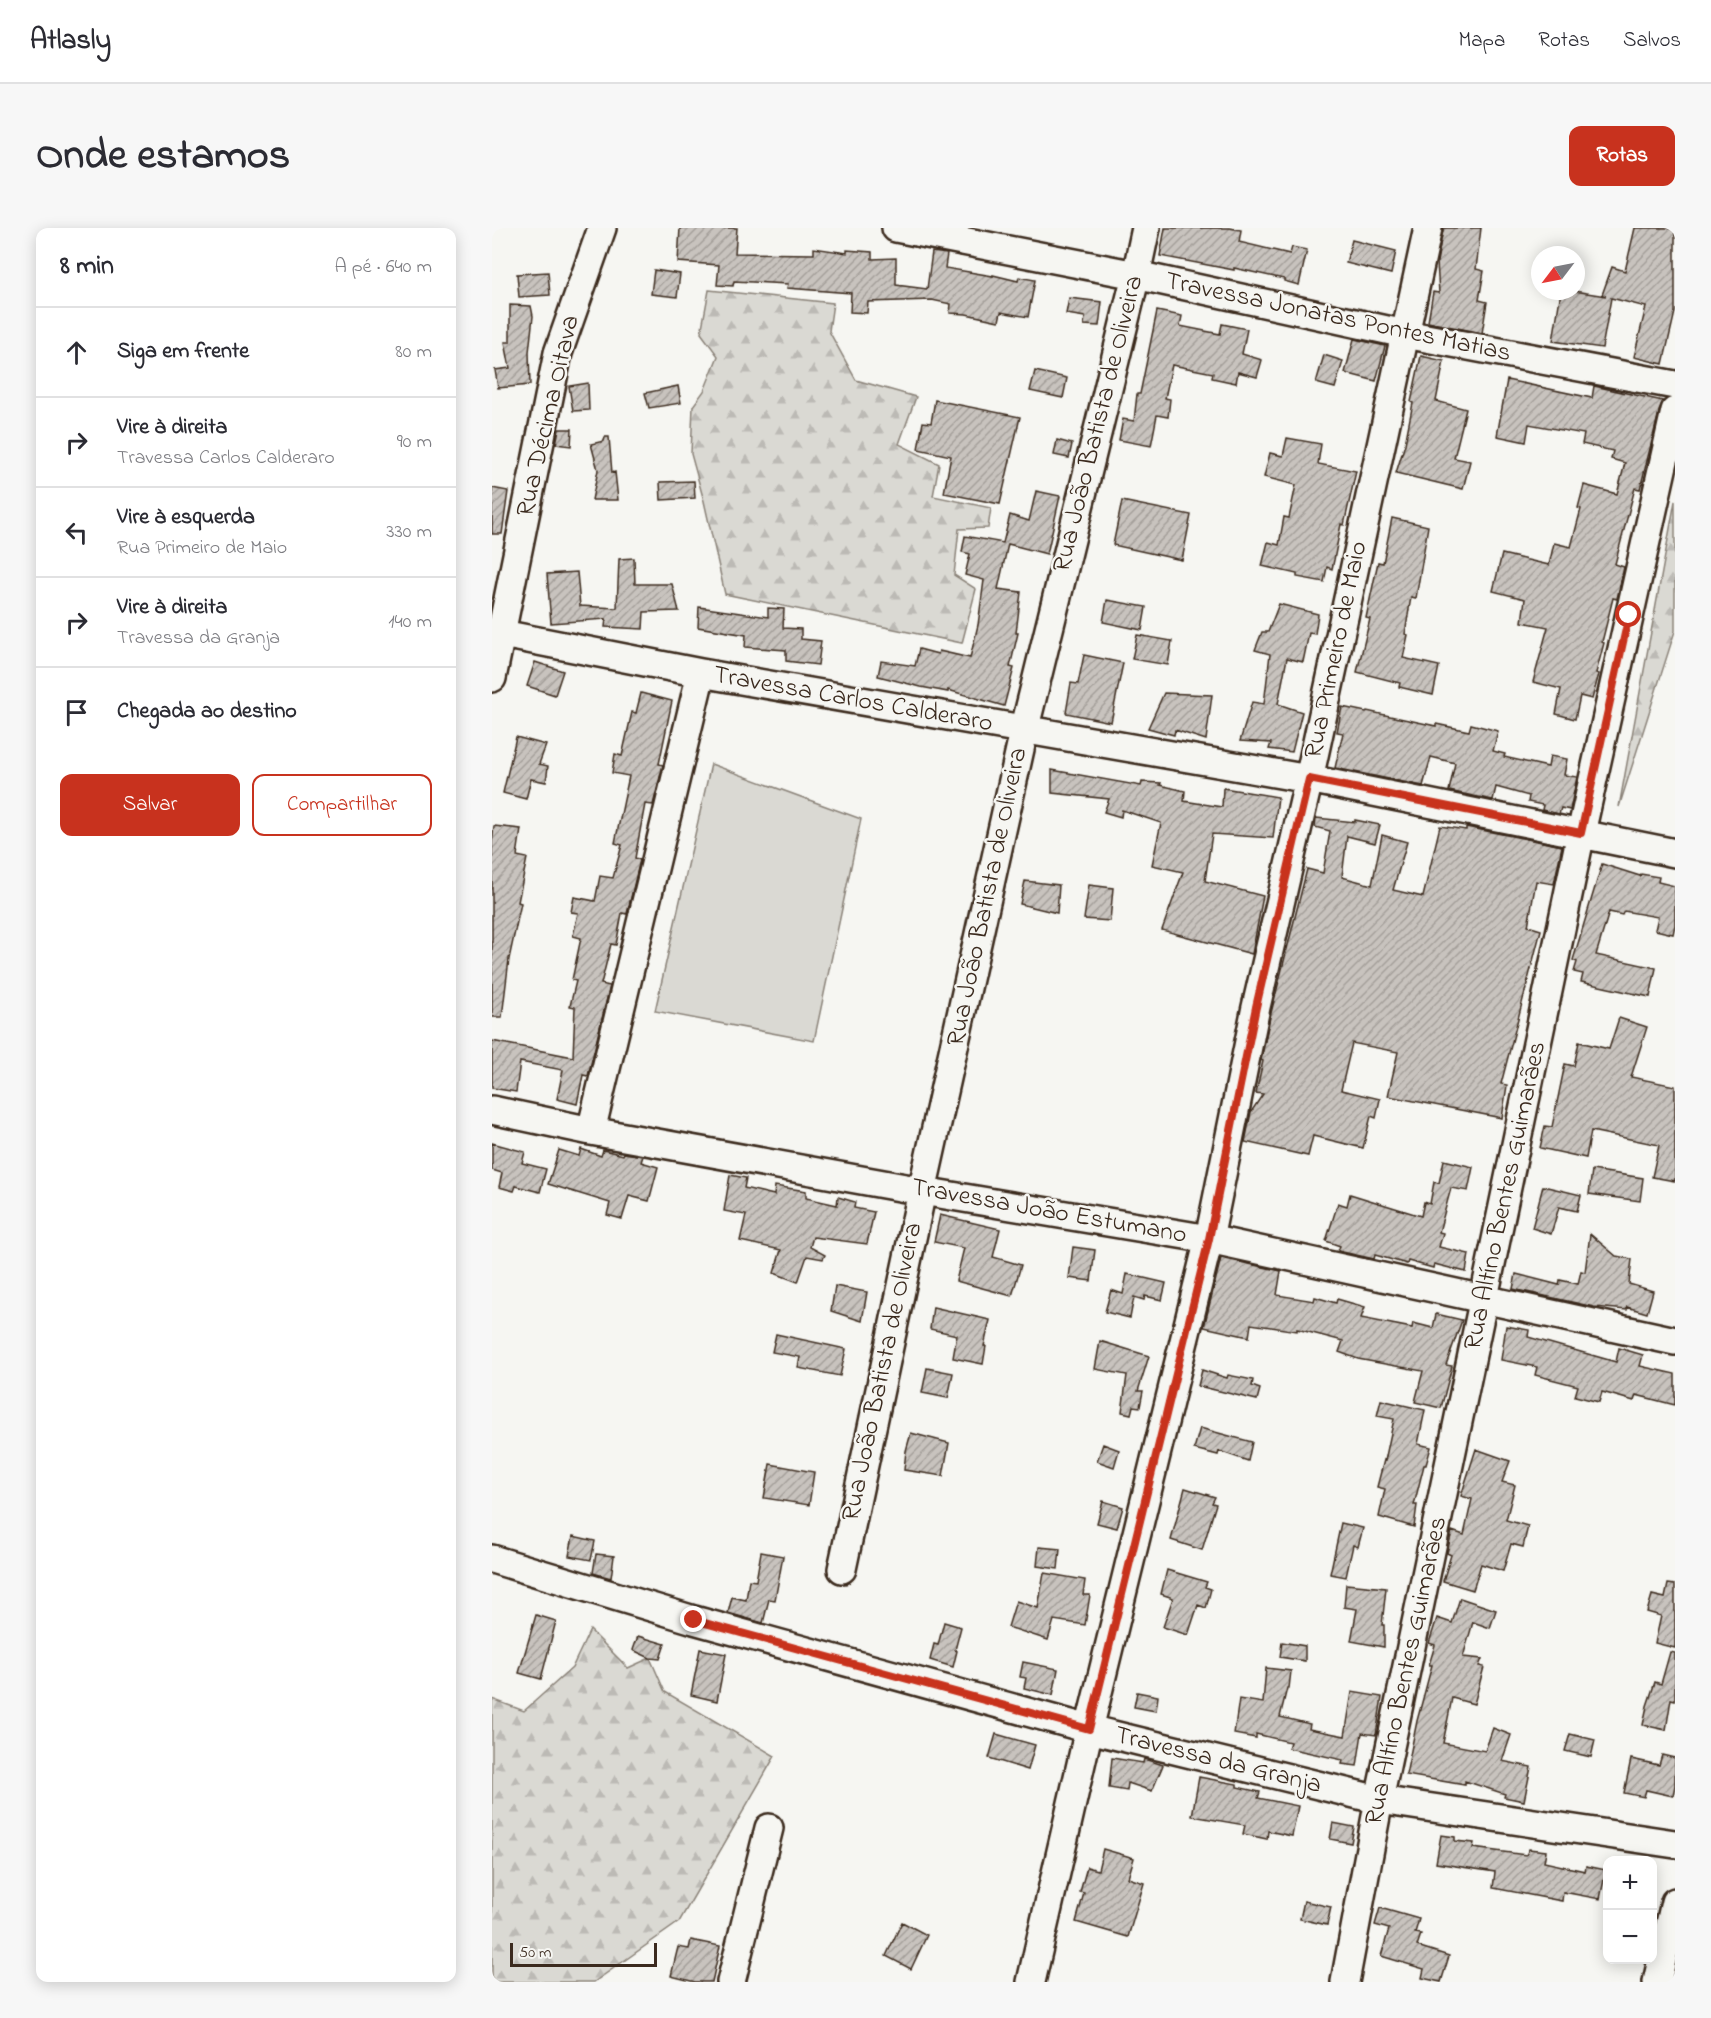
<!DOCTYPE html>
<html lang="pt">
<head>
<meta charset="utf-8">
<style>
	:root { --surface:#fff; --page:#f7f7f7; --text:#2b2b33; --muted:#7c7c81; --line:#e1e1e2; --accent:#c8321e }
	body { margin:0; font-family:"Indie Flower",sans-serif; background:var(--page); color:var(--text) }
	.controls { position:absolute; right:18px; bottom:18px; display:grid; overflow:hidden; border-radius:12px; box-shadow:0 3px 15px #0003 }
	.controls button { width:54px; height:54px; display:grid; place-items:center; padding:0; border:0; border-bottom:2px solid var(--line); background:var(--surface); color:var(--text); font:30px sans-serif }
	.compass { position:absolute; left:1039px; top:18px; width:54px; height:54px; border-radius:50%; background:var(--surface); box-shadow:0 3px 15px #0003; rotate:238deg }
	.scale { position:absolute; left:18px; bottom:15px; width:147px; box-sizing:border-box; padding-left:6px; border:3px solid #3b2a1e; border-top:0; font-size:16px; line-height:21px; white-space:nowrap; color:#3b2a1e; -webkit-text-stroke:4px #f6f6f2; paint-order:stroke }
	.stop { position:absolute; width:18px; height:18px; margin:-14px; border:4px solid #c8321e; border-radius:50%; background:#fff }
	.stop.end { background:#c8321e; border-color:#fff; box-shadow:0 2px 6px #0008 }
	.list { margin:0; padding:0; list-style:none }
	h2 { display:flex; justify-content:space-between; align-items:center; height:78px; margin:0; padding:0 24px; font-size:26px }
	h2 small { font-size:20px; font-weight:400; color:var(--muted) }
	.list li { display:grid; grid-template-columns:39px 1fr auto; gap:18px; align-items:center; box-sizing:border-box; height:90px; padding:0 24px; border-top:2px solid var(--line) }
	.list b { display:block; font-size:22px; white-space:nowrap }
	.list p { margin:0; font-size:20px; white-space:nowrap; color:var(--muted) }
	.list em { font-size:20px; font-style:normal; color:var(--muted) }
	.actions { display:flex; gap:12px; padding:18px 24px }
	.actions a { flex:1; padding:14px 0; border:2px solid var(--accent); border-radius:12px; text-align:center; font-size:21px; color:var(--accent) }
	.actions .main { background:var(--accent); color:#fff }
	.icon { flex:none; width:33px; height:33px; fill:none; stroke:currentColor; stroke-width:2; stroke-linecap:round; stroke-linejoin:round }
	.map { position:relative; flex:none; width:1183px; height:1754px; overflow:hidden; border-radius:12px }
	header { display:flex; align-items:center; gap:36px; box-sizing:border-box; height:84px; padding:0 30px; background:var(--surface); border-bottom:2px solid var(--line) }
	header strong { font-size:28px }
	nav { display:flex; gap:33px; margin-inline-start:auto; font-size:21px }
	.intro { display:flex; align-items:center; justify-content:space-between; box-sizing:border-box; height:144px; padding:0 36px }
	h1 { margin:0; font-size:42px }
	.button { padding:15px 27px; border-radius:12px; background:var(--accent); color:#fff; font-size:21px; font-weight:700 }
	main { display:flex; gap:36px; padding:0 36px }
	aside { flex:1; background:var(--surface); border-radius:12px; box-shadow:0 3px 15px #0003 }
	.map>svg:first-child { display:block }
</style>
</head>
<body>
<header>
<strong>Atlasly</strong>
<nav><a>Mapa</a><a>Rotas</a><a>Salvos</a></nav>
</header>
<div class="intro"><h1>Onde estamos</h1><a class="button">Rotas</a></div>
<main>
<aside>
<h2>8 min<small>A pé · 640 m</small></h2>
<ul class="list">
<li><svg class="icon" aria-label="ahead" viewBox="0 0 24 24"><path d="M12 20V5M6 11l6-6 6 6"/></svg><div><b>Siga em frente</b></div><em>80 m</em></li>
<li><svg class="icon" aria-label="right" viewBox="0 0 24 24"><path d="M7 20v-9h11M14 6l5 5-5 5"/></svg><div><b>Vire à direita</b><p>Travessa Carlos Calderaro</p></div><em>90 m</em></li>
<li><svg class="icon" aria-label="left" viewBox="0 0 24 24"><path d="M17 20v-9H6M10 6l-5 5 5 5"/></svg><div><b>Vire à esquerda</b><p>Rua Primeiro de Maio</p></div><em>330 m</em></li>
<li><svg class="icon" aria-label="right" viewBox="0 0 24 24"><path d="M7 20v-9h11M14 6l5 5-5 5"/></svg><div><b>Vire à direita</b><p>Travessa da Granja</p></div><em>140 m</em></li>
<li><svg class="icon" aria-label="arrive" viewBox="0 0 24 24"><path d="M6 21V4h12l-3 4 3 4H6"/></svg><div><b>Chegada ao destino</b></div></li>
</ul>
<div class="actions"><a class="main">Salvar</a><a>Compartilhar</a></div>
</aside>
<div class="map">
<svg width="1183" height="1754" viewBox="0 0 1183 1754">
	<defs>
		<pattern id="forest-firs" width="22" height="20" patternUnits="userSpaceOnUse" patternTransform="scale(1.5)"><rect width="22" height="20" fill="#dad9d3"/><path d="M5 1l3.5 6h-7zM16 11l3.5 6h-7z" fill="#bcbab5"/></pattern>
		<pattern id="building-hatch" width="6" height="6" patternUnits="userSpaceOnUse" patternTransform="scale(1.5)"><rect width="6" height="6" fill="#c8c3be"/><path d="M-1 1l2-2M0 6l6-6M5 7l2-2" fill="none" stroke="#a49f9a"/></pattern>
	</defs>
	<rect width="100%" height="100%" fill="#f6f6f2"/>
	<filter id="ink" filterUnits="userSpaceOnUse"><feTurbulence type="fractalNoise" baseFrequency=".0167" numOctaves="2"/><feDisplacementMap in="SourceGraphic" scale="12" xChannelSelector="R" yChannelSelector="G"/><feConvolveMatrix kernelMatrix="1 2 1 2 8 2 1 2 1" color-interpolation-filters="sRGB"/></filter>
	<g filter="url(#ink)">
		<!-- green -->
		<path fill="#dad9d3" stroke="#8a8278" stroke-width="1.5" d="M219,536l150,55 -47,222 -159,-30z"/>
		<!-- forest -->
		<path fill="url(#forest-firs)" stroke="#8a8278" stroke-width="1.5" d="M217,62l124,13 -4,28 27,49 60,17 -17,47 40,20 -6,32 58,12 -3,20 -29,1 -5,46 22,14 -14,54 -237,-49 -21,-93 -13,-47 2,-48 11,-15 14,-35 -17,-23z
			M1183,273v130l-56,176z
			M98,1402l38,38 22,-10 15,34 110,64 -96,166 -85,60h-102v-283l32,12 48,-43z"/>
		<!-- building -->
		<path fill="url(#building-hatch)" stroke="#3b2a1e" stroke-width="1.5" d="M188,0h57l-2,25 79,1v-6l33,5v-3l25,2v7l24,-1v27l31,4 5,-37 15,2 -2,14 48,8v-1l25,6 1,-4 16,3 -7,37 -27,-5 -2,9 -33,-7 -16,-1 1,-9 -19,-4 -64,2 -1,11 -17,-1 1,-19 -64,-5 1,-4 -54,-3 -1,5 -16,-1 2,-20 -41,-3z
			M673,0h64l12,2 -2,12 51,12 2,-7 15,3 -8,35 -15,-4v-2l-50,-11v2l-74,-14z
			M951,0h38l-5,41 8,2 -5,29 8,2 -5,31 -54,-11 5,-30 6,1 -2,-31z
			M1143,0h40v84l-12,52 -29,-7 12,-50 -35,-9 -9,50 -49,-7 8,-50h13l32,5 -4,-1 10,-28 13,4z
			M860,12l44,11 -5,23 -45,-11z
			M162,42l26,4 -3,23 -26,-3z
			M56,44l2,23 -31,2 -2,-23z
			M577,70l33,4 -3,24 -15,-1 1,-8 -19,-3z
			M18,77l21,1 2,10 -4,36 1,33 -32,3 -3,-18 15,-2 -5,-26h5z
			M665,83l25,5 -2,10 40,8 2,-10 25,5 -5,25 20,6 -5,17 -19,-5 -2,11 -24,-5 1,-5 -41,-8 -7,33 5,1 -2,18 -11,-2 -6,31 -32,-6 4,-21 11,2 3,-27h3z
			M862,111l31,7 -9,35 -31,-8z
			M832,127l19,6 -8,27 -19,-5z
			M929,128l23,5 -8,40 30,8 -12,49 16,3 -7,28 -67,-16 9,-29 8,-41 -2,-1z
			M543,143l32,7 -4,20 -33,-7z
			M1015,152l85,18 2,-12 69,15 -3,7 -20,81 -5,-1 -20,76 9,3 -7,32 -4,-1 -11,44 2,1 -8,30 3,1 -7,25 -12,-3 -5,23 -19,-5 5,-25 -28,-7 15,-55 -26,-5 3,-23 -32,-8 9,-37 47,11 5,-22 17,4 10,-38 -3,-1 6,-23 33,9 8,-31 -14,-4 2,-8 -31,-7 2,-10 -55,-10 -3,18 -29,-6z
			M96,155l1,27 -16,1 -4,-25z
			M186,158l3,17 -32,5 -4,-15z
			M443,172l85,17 -20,87 -56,-11 7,-37 -33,-7 5,-27 8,1z
			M67,201h13l-1,17 -15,-2z
			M113,209h4l3,36 3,-1 3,28h-26l6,-30 -7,-26 13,-3z
			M795,210l34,6 -3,20 38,7 -12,54 -3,-1 -7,36 -2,9 -5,-2 -3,15 -27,-5v-3l-35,-8 6,-24 11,3 5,-28 5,1 7,-33 -32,-8 6,-24 13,3z
			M565,212l15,4 -3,14 -15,-3z
			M202,253l1,17 -34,2 -1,-18z
			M0,260l16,3 -6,43h-10z
			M544,263l24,5 -13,58 -39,-10 -10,45 23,3 -5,41h2l-8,34 4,1 -10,38 -56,-16v2l-27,-5 -43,-11 3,-15 34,5 4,-17 19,5 1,-3 31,7 8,-33 6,-45 -19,-5 5,-21 -8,-2 3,-16 38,7 7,-28 19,6z
			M630,273l69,14 -9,45 -69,-15z
			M900,290l36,8 -12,72 -5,-1 -6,37 3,1 -5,23 36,8 -6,29 -34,-8 1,-4 -43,-11 13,-53 -4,-1 12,-56 5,1z
			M142,330l1,26h37l7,27 -35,1 -1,17 -38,-2 1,-8 -55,4 -4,-49 30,-2 3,34 37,2 2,-49z
			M615,372l39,7 -4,23 -39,-8z
			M787,376l39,10 -3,20 -6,-1 -6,29 -16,-4 -9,46 24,8 -10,40 -23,-3 2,-6 -31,-2 12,-39 12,2 6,-50 -15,-4 7,-18h6z
			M207,379l69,10v-9l16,1 -1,19 18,1v10l20,2 -3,24 -32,-4v-11l-41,-3 1,-12 -48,-8z
			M645,407l35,6 -4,24 -36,-6z
			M592,427l39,8 -12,59 -45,-9 5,-30 7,1z
			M43,434l28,9 -8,24 -28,-9z
			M149,465l31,8 -13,63 4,1 -10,40 -8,-1 -10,54 5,2 -13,54 -5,-1 -6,32 -5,-1 -10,40 9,2 -22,90 -5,-1 -6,29 -20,-5 6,-29 -43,-8 -4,30 -24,-4v-47l81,16 2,-50 -5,-1 6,-25 -4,-1 9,-42 -8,-2 5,-23 -7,-1 3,-15 21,4 5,-25 13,2 9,-33 -7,-2 14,-67 -17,-3 3,-19 7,2 10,-44 4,1z
			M672,465l48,2 -6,45 -31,-10 -1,5 -26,-7z
			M850,479l24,5 1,-1 69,15v-2l33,7 2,-7 27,7 -5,20 12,3 -1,3 44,10 2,-11 17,3 -3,16 13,2 -7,33 -9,-2 -2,6 -17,-4 1,-5 -15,-3 1,-6 -33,-9 -3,13 -44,-9 6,-28 -24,-6 -8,29 -88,-18 8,-35 -6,-1z
			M24,509l30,8 -7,19 9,2 -2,16 -15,-3 -5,20 -23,-6z
			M560,542l89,16 1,-4 19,1 -1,2 25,6 -1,10 38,6 1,-19 55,9 -5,41 -61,-4 -7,47 58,15 -11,58 -90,-24 21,-58 -31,-7 9,-42 -39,-13 -1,7 -17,-5 5,-13 -57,-6z
			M824,590l39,4v-2l25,5 -5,18 -28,-7 -5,41 30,8 10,-50 25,7 -14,48 30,7 17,-71 26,4v-3l96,19 -8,38 -18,-3 -8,45 13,4 -40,154 6,1 -5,33 -114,-22 10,-44 -46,-9 -11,47 39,9 -4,19 -5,-2 -8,32 -50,-12 -5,20 -63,-14 6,-30 12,-18 -7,-1 7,-32 -2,-1 9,-43 37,-148 16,4 7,-42 -15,-4z
			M2,598l27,3 -4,27 10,2 -9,44 3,1 -12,56 -7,58h-10v-175z
			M1110,636l38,12 1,-2 18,3 -1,5 17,4v39l-2,9 -18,-4 3,-13 -34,-6 -2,4 -13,-3 -13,43 60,13 -6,29 -69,-15 2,-8 -9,-2 3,-10 -4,-2z
			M533,653l34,4 -2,28 -37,-9z
			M597,657l24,3 -3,33 -26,-2z
			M1127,790l28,9 -16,50 44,9v95l-23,-4 7,-32 -68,-14 -5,27 -46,-10 5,-22 7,1 13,-63 9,2 5,-24 30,7z
			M0,915l33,9 -3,11 24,6 -6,23 -24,-6 -2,5 -15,-4 3,-14 -10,-3z
			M89,921l20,7 2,-6 20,5 1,-2 19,3 -2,6 17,5 -9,34 -20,-5 -7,23 -15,-4 3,-12 -62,-19 11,-34 20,6z
			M952,932l29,7 -5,24 -17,-3 -12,44 4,1 -4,14 30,7 -3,18 -32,-8 -1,4 -25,-7 -1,3 -32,-9 -1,4 -36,-8 2,-5 -14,-5 12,-38 9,3 3,-12 71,22 3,-14 6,2 4,-22 5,1z
			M1100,942l51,8 -3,23 -51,-7z
			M238,947l16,3 -2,10 30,7 1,-9 31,5v7l31,7 1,-8 17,5 -1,6 20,4 -7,32 -54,-7 -3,10 15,8 -2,4 -16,-3 -9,26 -24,-9 7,-23 -41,-9 6,-26 -22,-4z
			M1051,958l38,9 -4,16 -18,-4 -8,27 -19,-6z
			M448,987l60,14 -7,28 28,8 -9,31 -56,-15 8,-33 -30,-6z
			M1098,1006l26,22 16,3 -3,25 24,7 -6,22 -20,-6v3l-33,-3 -81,-18 3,-15 43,11 1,-5 18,4 3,-13 4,1z
			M581,1019l22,3 -4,31 -22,-3z
			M729,1030l60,13 -4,24 37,6 1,-4 21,6 1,-4 28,8 -4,11 51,10 1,-5 20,5 3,-14 26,6 -16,45 6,1 -11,42 -26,-6 8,-31 -65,-12 -19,-7 4,-11 -46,-12v2l-46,-7 -2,13 -45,-10z
			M635,1046l39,9 -4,17 -17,-4 -1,4 -10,-3 -4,21 -25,-6 6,-22 12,4z
			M343,1058l32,6 -5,29 -31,-10z
			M441,1079l57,13 -6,26h2l-3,18 -30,-6 4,-23 -27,-6z
			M1014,1098l23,4 -1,7 88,25 3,-14 24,7 -3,11 35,8v31l-39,-10 -2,6 -32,-9 -3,10 -24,-6 3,-10 -43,-11 2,-8 -36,-7z
			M284,1106l70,15 -6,27 -42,-8 2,-11 -28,-5z
			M608,1113l49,15 -11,35h5l-3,16 -7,-1 -2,8 -9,-2 5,-37 -32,-6z
			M435,1140l26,5 -5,25 -26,-5z
			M710,1142l25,8 1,-3 25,5 -1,6 8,3 -3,11 -59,-14z
			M889,1172l44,10 -7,34 13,3 -5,18h-2l-10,40h3l-3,22 -35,-10 6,-28 -8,-2 7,-27 1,1 9,-42 -17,-3z
			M708,1200l52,14 -4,19 -29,-10 -1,4 -24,-6z
			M419,1205l38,10 -6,33 -39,-6 2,-19z
			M611,1216l16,6 -5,17 -17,-6z
			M984,1221l34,12 -8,21 13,3 -9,35 22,6 -5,21 -12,-3 -8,27 -22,-7 -8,26 -30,-9 8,-26 -4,-2 5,-22 12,4 8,-36 -11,-3z
			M278,1236l44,8 -5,33 -45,-7z
			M693,1260l30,9 -3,6 4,1 -14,46 -31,-10z
			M611,1273l20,6 -6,21 -20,-5z
			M849,1295l22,5 -5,19 -5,-2 -7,32 -16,-3z
			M81,1308l22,5 -4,19 -22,-4z
			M547,1319l21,2 -2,20 -21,-3z
			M269,1324l22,4 -8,44 -6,-1 -6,24 -35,-10 4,-16 14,3 3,-20 7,1z
			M104,1326l18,2 -3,22 -18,-5z
			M675,1342l40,12 -2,5 6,2 -5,19 -8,-3 -10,30 -25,-8 10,-29 -12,-4z
			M552,1345l41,7 -2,15h7l-5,30 -31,-5 -6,20 -40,-13 8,-26 22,7z
			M854,1356l40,4 -4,37h2v22l-33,-6 6,-32 -13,-2z
			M1176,1356l7,1v63l-20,-5 6,-27 -14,-4 5,-17 13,3z
			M968,1370l36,12 -6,18 -17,-6 -10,35 19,2 -3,7 5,1 -10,37 -22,-6 -9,45 42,8 8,-23 18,7 -9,26 29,6 -7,34 -20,-4 1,-3 -40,-13v4l-59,-10 11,-54 15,-56h-3l6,-20 -6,-2 8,-25 15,5z
			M44,1387l20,6 -15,58 -22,-6z
			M452,1394l17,5 -6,23 2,1 -4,16 -23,-7 4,-16 4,1z
			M146,1408l27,8 -5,15 -10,-1 -17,-8z
			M790,1414l23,4v15l-25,-4z
			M208,1421l26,5 -9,47 -26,-6z
			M1178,1424l5,1v47l-4,-1 -5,31 -23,-5 4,-19 8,-24 6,2z
			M531,1434l35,7 -5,26 -29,-7 2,-10 -6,-1z
			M774,1440l25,3 -2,17h-2l-7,29 30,7 -1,5 36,7 7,-44 30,5 -6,38 -14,-2 -5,33 -15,-2 1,-4 -55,-12 2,-6 -34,-8v4l-22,-4 5,-35 24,4z
			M645,1464l21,4 -2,15 -22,-4z
			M504,1506l39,11 -7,25 -39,-12z
			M1078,1506l25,6 -4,17 -26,-6z
			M1170,1527l13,3v27l-2,11 -27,-6 -2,7 -20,-4 7,-34 28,6z
			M620,1530l31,5 1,-4 19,6 -11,26 -24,-8 -1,8 -18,-3z
			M707,1549l38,7v3l23,5 -2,6 40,8 -6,30 -24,-5 -1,8 -24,-5 2,-9 -53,-9z
			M841,1595l21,4 -3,16 -21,-4z
			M949,1607l14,2v4l19,2 -1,5 53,7 3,-6 17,2 -2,11 41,9 1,-5 20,4 -6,29 -37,-7 -1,9 -69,-13 2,-16 -59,-9z
			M611,1621l31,9 -6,20 16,5 -16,54 -52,-15 8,-29 -4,-1 7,-25 11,3z
			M812,1673l27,6 -4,18 -27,-6z
			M888,1680l39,11 -4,14 6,1 -4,12 32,10 -8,26 -19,-4 2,-9 -43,-13 8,-27 -14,-4z
			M410,1694l25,13 -16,34 -25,-13z
			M199,1712l29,6 -8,36h-17l-24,-6 7,-29 11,2z"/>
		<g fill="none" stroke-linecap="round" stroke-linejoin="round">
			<defs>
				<path id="minor" d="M404,0l240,47 269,59 270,51
					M0,404l209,41 608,106 366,74
					M0,450l66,-325 44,-125
					M0,882l99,21 331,60 287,48 466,102
					M99,903l110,-458
					M0,1331l202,61 395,109 290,71 296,44
					M350,1341l80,-378 102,-460 112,-456 10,-47
					M239,1754l38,-154
					M539,1754l58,-253 120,-490 47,-232 53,-228 119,-551
					M853,1754l34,-182 202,-967 94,-422
					M1165,1754l18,-80"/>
			</defs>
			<!-- minor casing -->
			<use href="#minor" stroke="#3b2a1e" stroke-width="32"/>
			<!-- minor -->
			<use href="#minor" stroke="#f6f6f2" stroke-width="27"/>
		</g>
	</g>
	<g fill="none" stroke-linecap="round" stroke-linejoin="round" filter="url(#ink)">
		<!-- route -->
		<path stroke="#c8321e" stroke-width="8" d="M202,1392l395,109 120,-490 47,-232 53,-228 272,54 48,-218"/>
	</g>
	<g text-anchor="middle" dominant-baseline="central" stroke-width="5" stroke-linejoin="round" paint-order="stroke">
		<!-- street labels -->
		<g font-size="26" fill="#3b2a1e" stroke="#f6f6f2">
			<text transform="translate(846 90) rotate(12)">Travessa Jonatas Pontes Matias</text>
			<text transform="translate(57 188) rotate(-77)">Rua Décima Oitava</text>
			<text transform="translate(607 196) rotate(-76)">Rua João Batista de Oliveira</text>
			<text transform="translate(845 422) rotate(-78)">Rua Primeiro de Maio</text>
			<text transform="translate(361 472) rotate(10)">Travessa Carlos Calderaro</text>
			<text transform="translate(496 669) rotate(-78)">Rua João Batista de Oliveira</text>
			<text transform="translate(1014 968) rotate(-78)">Rua Altíno Bentes Guimarães</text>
			<text transform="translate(557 984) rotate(10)">Travessa João Estumano</text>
			<text transform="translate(391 1144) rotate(-78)">Rua João Batista de Oliveira</text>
			<text transform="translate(915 1443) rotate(-78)">Rua Altíno Bentes Guimarães</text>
			<text transform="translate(726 1533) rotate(14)">Travessa da Granja</text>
		</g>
	</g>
</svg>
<div class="controls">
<button>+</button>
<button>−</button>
</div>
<svg class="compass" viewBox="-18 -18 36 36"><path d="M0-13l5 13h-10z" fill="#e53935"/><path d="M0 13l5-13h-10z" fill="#7c7c81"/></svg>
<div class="scale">50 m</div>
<div class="stop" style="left:1137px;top:387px"></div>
<div class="stop end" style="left:202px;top:1392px"></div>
</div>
</main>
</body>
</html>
